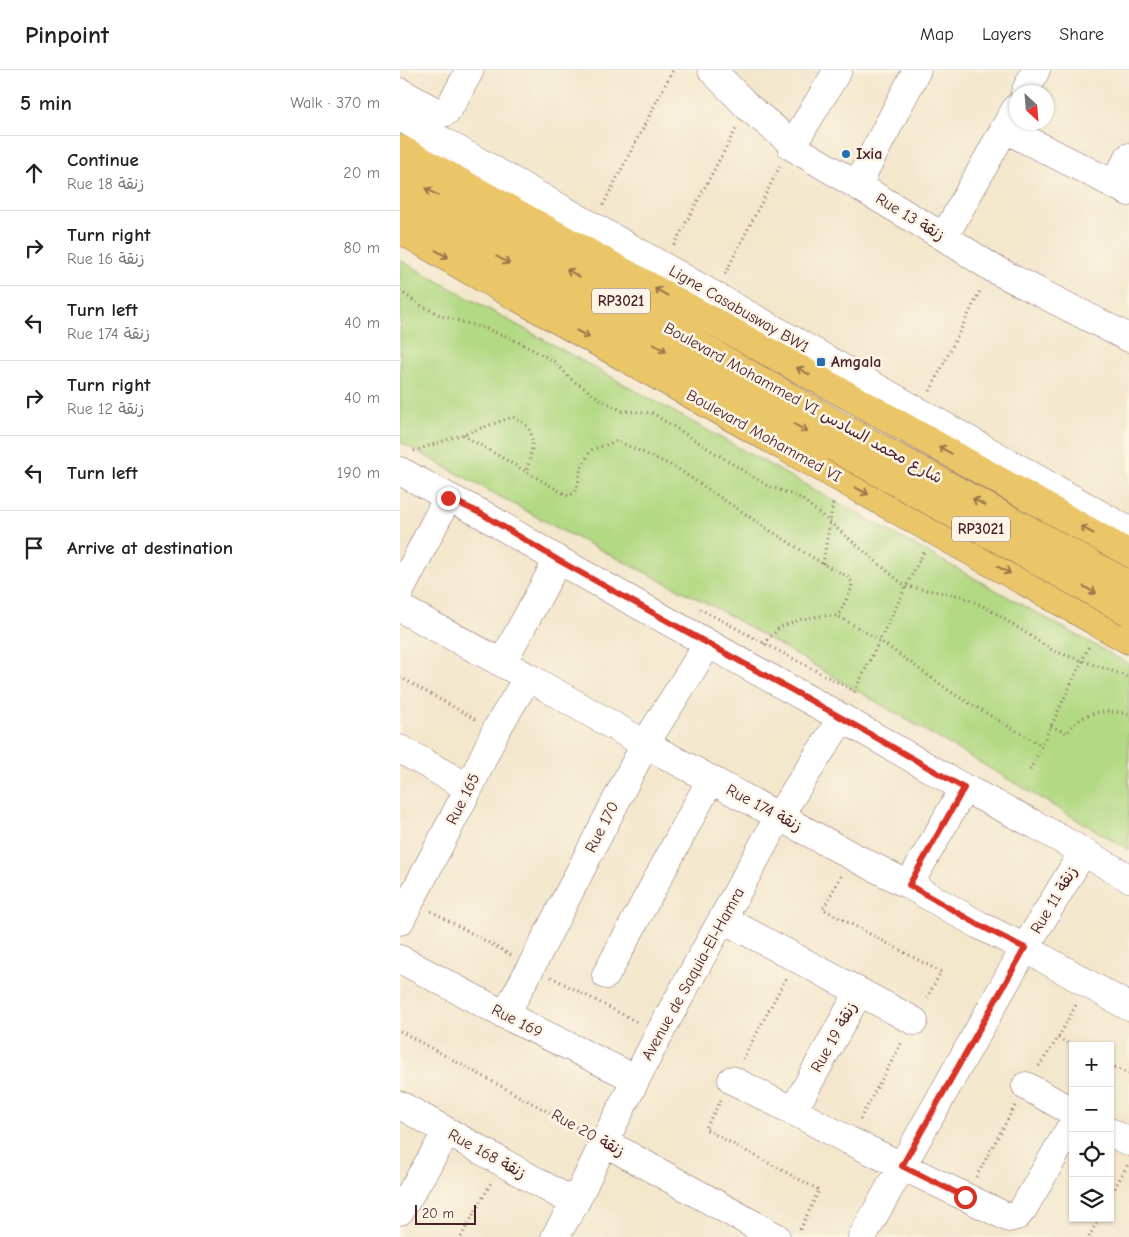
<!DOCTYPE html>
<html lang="en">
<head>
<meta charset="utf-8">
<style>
	:root { --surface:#fff; --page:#f2f2f2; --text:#202124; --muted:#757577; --line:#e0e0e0 }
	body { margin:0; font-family:"Comic Neue","Playpen Sans Arabic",sans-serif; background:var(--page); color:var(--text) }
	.controls { position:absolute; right:15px; bottom:15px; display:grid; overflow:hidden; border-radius:0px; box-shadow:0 1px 4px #0004 }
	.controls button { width:45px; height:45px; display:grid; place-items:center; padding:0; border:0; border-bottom:1px solid var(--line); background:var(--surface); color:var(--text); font:25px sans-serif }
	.compass { position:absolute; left:609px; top:15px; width:45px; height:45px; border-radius:50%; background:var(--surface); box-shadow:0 1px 4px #0004; rotate:154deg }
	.scale { position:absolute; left:15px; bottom:12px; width:61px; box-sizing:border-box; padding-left:5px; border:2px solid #4a1f2b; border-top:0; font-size:14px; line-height:18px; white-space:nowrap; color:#4a1f2b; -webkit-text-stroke:4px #fcf5e5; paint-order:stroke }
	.stop { position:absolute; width:15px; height:15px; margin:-11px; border:4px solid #d93025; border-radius:50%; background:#fff }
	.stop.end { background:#d93025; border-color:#fff; box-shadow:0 1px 5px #0008 }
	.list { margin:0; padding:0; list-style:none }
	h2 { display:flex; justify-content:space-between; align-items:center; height:65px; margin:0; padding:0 20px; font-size:21px }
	h2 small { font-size:16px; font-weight:400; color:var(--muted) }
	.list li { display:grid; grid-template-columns:32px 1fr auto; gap:15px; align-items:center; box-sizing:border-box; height:75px; padding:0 20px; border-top:1px solid var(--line) }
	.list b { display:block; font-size:19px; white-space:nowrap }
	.list p { margin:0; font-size:16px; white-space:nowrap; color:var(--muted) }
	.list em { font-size:16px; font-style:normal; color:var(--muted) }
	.icon { flex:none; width:28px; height:28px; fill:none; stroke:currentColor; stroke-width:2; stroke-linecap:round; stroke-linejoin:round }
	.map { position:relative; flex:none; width:729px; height:1167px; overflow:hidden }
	header { display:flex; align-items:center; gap:30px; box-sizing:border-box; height:70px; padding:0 25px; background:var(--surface); border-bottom:1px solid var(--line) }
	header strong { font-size:24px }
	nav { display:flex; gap:28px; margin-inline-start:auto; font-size:18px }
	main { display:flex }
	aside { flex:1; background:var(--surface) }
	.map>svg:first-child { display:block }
</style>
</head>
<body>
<header>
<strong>Pinpoint</strong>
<nav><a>Map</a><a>Layers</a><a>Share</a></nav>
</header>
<main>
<aside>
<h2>5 min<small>Walk · 370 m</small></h2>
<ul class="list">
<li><svg class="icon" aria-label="ahead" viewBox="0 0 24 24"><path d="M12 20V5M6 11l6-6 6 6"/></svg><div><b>Continue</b><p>Rue 18 زنقة</p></div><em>20 m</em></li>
<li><svg class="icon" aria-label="right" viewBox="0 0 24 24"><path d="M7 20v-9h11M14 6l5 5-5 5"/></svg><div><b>Turn right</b><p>Rue 16 زنقة</p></div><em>80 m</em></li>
<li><svg class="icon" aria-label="left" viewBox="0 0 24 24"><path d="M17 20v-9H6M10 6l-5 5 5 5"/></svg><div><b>Turn left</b><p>Rue 174 زنقة</p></div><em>40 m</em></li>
<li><svg class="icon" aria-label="right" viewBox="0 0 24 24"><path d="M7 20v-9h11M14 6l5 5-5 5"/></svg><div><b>Turn right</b><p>Rue 12 زنقة</p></div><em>40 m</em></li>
<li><svg class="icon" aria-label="left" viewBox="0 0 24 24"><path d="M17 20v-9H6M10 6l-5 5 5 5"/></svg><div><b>Turn left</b></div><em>190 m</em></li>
<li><svg class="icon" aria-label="arrive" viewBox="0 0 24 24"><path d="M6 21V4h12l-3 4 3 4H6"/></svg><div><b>Arrive at destination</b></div></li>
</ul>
</aside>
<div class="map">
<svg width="729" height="1167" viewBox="0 0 729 1167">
	<rect width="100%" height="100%" fill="#fcf5e5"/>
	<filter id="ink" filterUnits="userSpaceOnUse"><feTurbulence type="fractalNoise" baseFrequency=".02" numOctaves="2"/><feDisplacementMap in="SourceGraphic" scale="10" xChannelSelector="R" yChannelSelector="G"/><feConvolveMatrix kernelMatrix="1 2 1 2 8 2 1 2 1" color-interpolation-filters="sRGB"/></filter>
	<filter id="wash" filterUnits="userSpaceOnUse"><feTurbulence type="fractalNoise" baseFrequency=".0096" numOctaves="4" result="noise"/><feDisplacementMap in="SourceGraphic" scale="20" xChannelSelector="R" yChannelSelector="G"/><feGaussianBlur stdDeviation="1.12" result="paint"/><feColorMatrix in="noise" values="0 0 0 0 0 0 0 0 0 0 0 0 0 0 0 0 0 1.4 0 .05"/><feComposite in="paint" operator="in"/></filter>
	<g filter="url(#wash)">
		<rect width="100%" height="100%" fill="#f3e7cc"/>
		<!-- green -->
		<path fill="#b2d983" stroke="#7e7c57" d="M0,190l729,404v186l-411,-241 -157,-79 -161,-88z"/>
	</g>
	<g filter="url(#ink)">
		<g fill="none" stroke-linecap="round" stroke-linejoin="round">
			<defs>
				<path id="minor" d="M312,0l36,37 45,37 -2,2 153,91 48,31 137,70
					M0,22l38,21h6l4,-3 22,-40
					M625,22l11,-22
					M0,47l729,414
					M605,59l124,63
					M393,74l45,-74
					M457,115l60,-115
					M713,115l16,-28
					M544,167l72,-129
					M0,401l48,26 34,17 76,46 284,158 122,70 72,37 93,53
					M0,521l48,-94
					M0,538l128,69 117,67 207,112 57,29 70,40 46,23 104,59
					M102,593l56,-103
					M0,679l69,39
					M509,815l55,-97
					M323,849l191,102
					M0,851l69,-133 27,-58 32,-53
					M0,889l105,56 131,64
					M206,905l105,-196
					M105,945l26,-48 114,-223 63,-100
					M332,1010l61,31 55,29 54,26 107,52 8,-2 6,-7 50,-86
					M626,1016l47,26
					M0,1035l175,98
					M393,1041l66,-119
					M710,1062l19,10
					M204,1072l172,95
					M0,1141l47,-79
					M155,1167l20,-34 29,-61 55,-108 120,-218 63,-98
					M462,1167l163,-289 58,-96"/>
				<path id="major" d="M0,79l472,260 257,145
					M0,159l60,36 669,375"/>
				<path id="highway" d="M0,104l443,254
					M0,131l434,246"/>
			</defs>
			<!-- minor casing -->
			<use href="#minor" stroke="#856563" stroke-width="29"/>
			<!-- major casing -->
			<use href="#major" stroke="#856563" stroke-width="29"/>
			<!-- highway casing -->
			<use href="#highway" stroke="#856563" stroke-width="29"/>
			<!-- path -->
			<path stroke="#856563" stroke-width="3" stroke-dasharray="1 4" stroke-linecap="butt" d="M203,135l70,-135
				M274,175l63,-118
				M325,204l55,-108
				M0,221l20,14 22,11 45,13 21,8 20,10 27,15 16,17 29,20 22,12 30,2 114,72 35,13 104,88 56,10 26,12 67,43 67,23 8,5
				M530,321l51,-102
				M64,364l4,4 100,58c12,-4 10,-18 13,-28 3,-6 7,-12 10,-18l26,-9 58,26 88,59 60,38 24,12 4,5 1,7 -14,28
				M14,381l99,-34c3,2 7,4 10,6 16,11 7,34 3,49
				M423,494l10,-62
				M300,539l154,82
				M364,574l16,-17 22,-8 19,-3h17l41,24 75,54 88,52
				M0,607l75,42
				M454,622c24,-47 45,-94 70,-140
				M651,656l16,7c3,-4 7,-10 11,-12 15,-11 32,-11 50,-7l1,-3
				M630,700l60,-126
				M441,806l-18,33 118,63 -16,29
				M31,841l80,44
				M151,907l88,46
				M0,961l183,100
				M658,968l16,8
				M343,989l43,-81
				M710,995l19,9
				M639,996l19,-28 19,-35
				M321,1030l-16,29 114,61 -20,42
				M460,1049l42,-77
				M576,1107l39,-71
				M710,1127l18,-33
				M61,1167l30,-54
				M689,1167l10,-19"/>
			<!-- minor -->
			<use href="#minor" stroke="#fff" stroke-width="28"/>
			<!-- major -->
			<use href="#major" stroke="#ebc669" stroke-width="28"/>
			<!-- highway -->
			<use href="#highway" stroke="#ebc669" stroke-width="28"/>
			<defs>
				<path id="highway-bridge" d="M443,358l286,157
					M434,377l295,165"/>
			</defs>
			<!-- highway-bridge casing -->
			<use href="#highway-bridge" stroke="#856563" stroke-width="29" stroke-linecap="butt"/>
			<!-- highway-bridge -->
			<use href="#highway-bridge" stroke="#ebc669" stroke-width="28"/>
		</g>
		<!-- one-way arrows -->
		<defs><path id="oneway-shaft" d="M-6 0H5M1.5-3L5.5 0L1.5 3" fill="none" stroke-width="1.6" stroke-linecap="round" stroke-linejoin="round" transform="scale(1.25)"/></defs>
		<g stroke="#9a724a">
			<use href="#oneway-shaft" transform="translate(32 122) rotate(-150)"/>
			<use href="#oneway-shaft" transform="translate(42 184) rotate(31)"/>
			<use href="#oneway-shaft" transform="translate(103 190) rotate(30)"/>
			<use href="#oneway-shaft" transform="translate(173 203) rotate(-150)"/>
			<use href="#oneway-shaft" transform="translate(261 222) rotate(-151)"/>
			<use href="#oneway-shaft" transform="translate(183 264) rotate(29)"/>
			<use href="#oneway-shaft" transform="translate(260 278) rotate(30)"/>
			<use href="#oneway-shaft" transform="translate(403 301) rotate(-151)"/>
			<use href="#oneway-shaft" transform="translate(401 358) rotate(30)"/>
			<use href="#oneway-shaft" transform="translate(545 380) rotate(-151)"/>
			<use href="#oneway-shaft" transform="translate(462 421) rotate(29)"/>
			<use href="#oneway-shaft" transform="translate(579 432) rotate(-151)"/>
			<use href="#oneway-shaft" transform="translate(687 460) rotate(-151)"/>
			<use href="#oneway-shaft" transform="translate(604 500) rotate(29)"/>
			<use href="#oneway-shaft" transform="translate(690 520) rotate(29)"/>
		</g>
	</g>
	<g fill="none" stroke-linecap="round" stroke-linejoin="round" filter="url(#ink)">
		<!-- route -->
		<path stroke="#d93025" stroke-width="6" d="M48,428l34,16 76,46 284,158 122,70 -55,97 70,40 46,23 -123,218 63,31"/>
	</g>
	<!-- markers -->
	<g fill="#1f6fb2" stroke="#fcf5e5" stroke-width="2">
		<circle cx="446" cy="84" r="5"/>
		<rect x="416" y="287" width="10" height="10" rx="2.5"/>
	</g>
	<g text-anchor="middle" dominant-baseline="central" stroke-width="5" stroke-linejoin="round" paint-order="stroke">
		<!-- shield labels -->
		<g fill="#fcf5e5" stroke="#7f5f63" stroke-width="1">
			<rect x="192" y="218.5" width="58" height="25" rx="4"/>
			<rect x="552" y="446.5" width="58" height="25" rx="4"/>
		</g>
		<g font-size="15" font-weight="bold" fill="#4a1f2b">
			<text x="221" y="231">RP3021</text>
			<text x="581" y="459">RP3021</text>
		</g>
		<!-- poi labels -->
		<g font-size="16" font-weight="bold" fill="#4a1f2b" stroke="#fcf5e5" text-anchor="start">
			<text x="456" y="84">Ixia</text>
			<text x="431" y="292">Amgala</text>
		</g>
		<!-- street labels -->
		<g font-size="16" fill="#4a1f2b" stroke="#fcf5e5">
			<text transform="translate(510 147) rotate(31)">Rue 13 زنقة</text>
			<text transform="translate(339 239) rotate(30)">Ligne Casabusway BW1</text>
			<text transform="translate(403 333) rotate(29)">Boulevard Mohammed VI شارع محمد السادس</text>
			<text transform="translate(364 366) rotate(29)">Boulevard Mohammed VI</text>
			<text transform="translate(63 729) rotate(-63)">Rue 165</text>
			<text transform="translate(364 738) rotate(28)">Rue 174 زنقة</text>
			<text transform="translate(202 757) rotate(-63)">Rue 170</text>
			<text transform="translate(654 830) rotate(-59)">Rue 11 زنقة</text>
			<text transform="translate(293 904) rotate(-61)">Avenue de Saquia-El-Hamra</text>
			<text transform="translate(117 951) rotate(27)">Rue 169</text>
			<text transform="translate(434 967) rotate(-61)">Rue 19 زنقة</text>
			<text transform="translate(188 1063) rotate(29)">Rue 20 زنقة</text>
			<text transform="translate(87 1084) rotate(29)">Rue 168 زنقة</text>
		</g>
	</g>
</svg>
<div class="controls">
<button>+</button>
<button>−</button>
<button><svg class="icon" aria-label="locate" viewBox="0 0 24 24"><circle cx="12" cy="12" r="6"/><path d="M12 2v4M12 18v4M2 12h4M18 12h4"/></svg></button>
<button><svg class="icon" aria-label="layers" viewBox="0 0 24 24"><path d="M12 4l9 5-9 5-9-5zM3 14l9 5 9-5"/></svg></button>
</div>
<svg class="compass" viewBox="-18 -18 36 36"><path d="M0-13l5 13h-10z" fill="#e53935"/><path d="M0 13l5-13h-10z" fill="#757577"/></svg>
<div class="scale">20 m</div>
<div class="stop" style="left:565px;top:1127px"></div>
<div class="stop end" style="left:48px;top:428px"></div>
</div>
</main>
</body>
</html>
